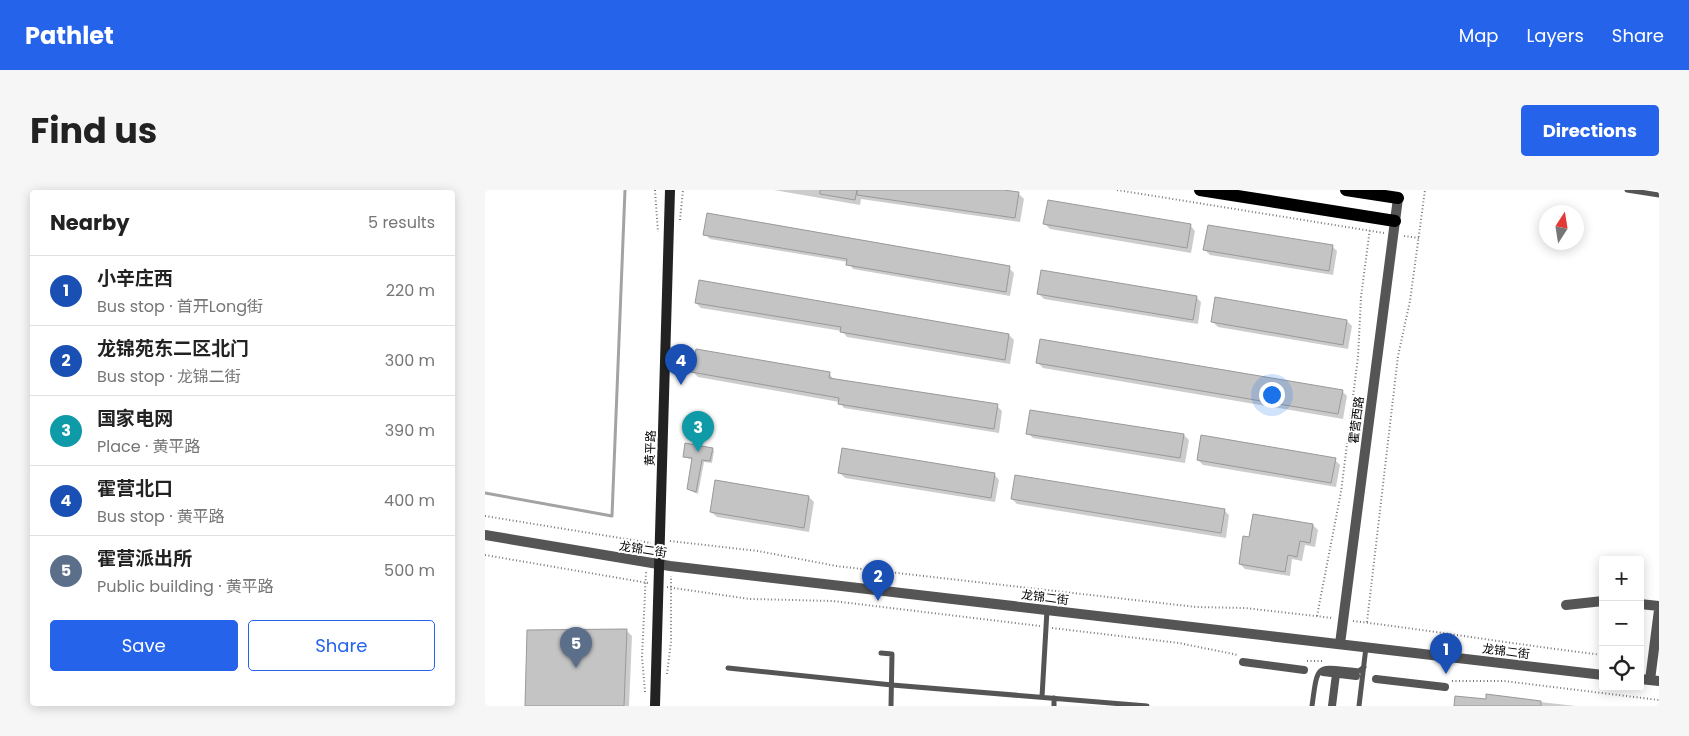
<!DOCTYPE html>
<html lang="en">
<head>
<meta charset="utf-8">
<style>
	:root { --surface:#fff; --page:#f6f6f6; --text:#222; --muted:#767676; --line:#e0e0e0; --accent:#2563eb }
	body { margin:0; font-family:Poppins,"Noto Sans SC",sans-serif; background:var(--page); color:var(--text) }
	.controls { position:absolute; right:15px; bottom:15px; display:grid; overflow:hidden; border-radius:5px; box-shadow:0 2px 12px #0003 }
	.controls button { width:45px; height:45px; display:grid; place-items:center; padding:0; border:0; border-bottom:1px solid var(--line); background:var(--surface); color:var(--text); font:25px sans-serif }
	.compass { position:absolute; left:1054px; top:15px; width:45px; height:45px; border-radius:50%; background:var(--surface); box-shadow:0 2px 12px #0003; rotate:12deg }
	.you { position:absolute; left:786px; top:204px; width:18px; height:18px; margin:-12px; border:4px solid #fff; border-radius:50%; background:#1a73e8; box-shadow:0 0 0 8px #1a73e833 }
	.badge { display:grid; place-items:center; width:32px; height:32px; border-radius:50%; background:var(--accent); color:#fff; font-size:16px; font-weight:700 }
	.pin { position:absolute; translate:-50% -41px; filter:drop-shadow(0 1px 2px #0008) }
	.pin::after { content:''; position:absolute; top:26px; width:18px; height:15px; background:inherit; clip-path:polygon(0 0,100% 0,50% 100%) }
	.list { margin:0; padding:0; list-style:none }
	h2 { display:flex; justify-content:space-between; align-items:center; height:65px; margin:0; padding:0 20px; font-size:21px }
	h2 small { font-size:16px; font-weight:400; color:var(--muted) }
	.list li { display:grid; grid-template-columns:32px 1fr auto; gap:15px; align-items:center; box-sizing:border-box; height:70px; padding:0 20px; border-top:1px solid var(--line) }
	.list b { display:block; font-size:19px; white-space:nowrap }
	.list p { margin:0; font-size:16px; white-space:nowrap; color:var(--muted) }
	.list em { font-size:16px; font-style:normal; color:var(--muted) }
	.actions { display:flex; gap:10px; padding:15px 20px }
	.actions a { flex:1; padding:11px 0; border:1px solid var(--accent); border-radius:5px; text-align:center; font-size:18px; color:var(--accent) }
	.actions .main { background:var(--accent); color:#fff }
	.icon { flex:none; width:28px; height:28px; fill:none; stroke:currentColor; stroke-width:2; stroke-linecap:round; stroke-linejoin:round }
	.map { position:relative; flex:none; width:1174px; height:516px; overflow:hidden; border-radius:5px }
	header { display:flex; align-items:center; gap:30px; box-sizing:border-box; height:70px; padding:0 25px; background:var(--accent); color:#fff }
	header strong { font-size:24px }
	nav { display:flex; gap:28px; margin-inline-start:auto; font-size:18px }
	.intro { display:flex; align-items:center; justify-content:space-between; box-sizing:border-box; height:120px; padding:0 30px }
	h1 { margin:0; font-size:35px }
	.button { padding:12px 22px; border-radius:5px; background:var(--accent); color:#fff; font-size:18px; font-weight:700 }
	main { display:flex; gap:30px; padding:0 30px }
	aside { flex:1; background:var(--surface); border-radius:5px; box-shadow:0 2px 12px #0003 }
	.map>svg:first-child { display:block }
</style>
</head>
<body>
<header>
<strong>Pathlet</strong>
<nav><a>Map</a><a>Layers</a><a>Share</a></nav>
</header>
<div class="intro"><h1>Find us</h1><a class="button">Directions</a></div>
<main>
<aside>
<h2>Nearby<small>5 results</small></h2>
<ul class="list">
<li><span class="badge" style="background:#1a4fb4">1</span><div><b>小辛庄西</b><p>Bus stop · 首开Long街</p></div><em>220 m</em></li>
<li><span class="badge" style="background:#1a4fb4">2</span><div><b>龙锦苑东二区北门</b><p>Bus stop · 龙锦二街</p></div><em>300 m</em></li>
<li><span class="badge" style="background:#0f9aa8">3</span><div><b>国家电网</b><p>Place · 黄平路</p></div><em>390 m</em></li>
<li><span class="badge" style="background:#1a4fb4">4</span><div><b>霍营北口</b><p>Bus stop · 黄平路</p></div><em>400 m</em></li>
<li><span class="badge" style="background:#5c6f8a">5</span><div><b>霍营派出所</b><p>Public building · 黄平路</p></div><em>500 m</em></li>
</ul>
<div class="actions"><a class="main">Save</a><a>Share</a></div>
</aside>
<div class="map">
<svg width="1174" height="516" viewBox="0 0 1174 516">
	<rect width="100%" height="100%" fill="#fff"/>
	<!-- shadow -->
	<path fill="#0003" d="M289,0h220l25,4 5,5 -4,23 -159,-23 -1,6z
		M560,34l145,1 5,6 -4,22 -141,-24z
		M220,44l304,34 5,5 -4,23 -157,-27 -5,-7 -138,-23z
		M847,56l5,5 -4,24 -123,-20 -5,-5z
		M554,104l157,3 5,5 -3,22 -154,-25z
		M211,113l313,32 5,5 -4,24 -163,-27 -5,-6 -141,-23z
		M862,131l5,5 -4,23 -130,-22 -5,-5z
		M553,173l304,28 5,5 -4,23 -300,-51z
		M208,182l136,1 5,7 163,26 5,5 -3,22 -155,-25 -5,-6 -141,-25z
		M543,243l156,2 5,5 -4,23 -152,-25z
		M227,259l2,2 -2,12 -8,-1 -6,32 -7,-3 -2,-2 4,-29 -9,-3z
		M713,270h137l5,5 -4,22 -133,-22z
		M355,283l154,1 5,6 -4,22 -150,-24z
		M231,292l93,15 5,5 -5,30 -92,-15 -6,-5z
		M527,309l212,11 5,5 -3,23 -209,-34z
		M769,326l59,9 5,5 -3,17 -10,-2 -3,16 -10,-2 -2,17 -45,-7 -5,-5 10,-25z
		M142,441l5,5 -3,70h-103z
		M1002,506l89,10h-120l31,-5z"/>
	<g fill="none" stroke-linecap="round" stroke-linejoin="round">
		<!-- stream -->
		<path stroke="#a3a3a3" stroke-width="3" d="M0,303l127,23 13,-326"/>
	</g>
	<!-- building -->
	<path fill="#c4c4c4" stroke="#999" d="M335,0h37l-2,10 -35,-6z
		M372,0h146l16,2 -4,26 -158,-23z
		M563,10l143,24 -4,24 -144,-24z
		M222,23l303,53 -4,26 -160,-27 1,-6 -144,-24z
		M723,35l125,20 -4,26 -126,-21z
		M556,80l156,26 -4,24 -156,-26z
		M214,90l310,54 -4,26 -165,-28 1,-5 -146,-24z
		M730,107l132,23 -4,25 -132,-23z
		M555,149l303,51 -5,24 -302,-51z
		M211,159l134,23 -1,6 169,26 -4,25 -156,-25 1,-6 -148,-26z
		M545,220l154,24 -4,24 -154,-24z
		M716,245l135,23 -5,25 -134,-23z
		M200,253l28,5 -3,13 -8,-1 -6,32 -9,-3 5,-31 -9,-1z
		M357,258l153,25 -4,25 -153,-25z
		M530,285l210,34 -4,24 -210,-34z
		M230,290l94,16 -5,32 -94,-16z
		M768,324l60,10 -3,19 -10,-2 -3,16 -9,-2 -3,17 -46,-8 4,-28 6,1z
		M142,439l-3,77h-99l2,-76z
		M1001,504l55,7v5h-87l1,-10 31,3z"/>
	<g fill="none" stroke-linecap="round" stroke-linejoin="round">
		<!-- path -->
		<path stroke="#777" stroke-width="2" stroke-dasharray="1 2.5" stroke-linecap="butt" d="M170,0l3,42
			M632,0l267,43
			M195,30l3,-30
			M919,46l15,2
			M0,326l166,27
			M185,351l88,10 78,15 360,41 49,1 88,10
			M0,365l163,28
			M182,397l83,12 83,2 207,25
			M832,426l24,-124 17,-135 3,-60 9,-69
			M868,431c83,10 166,24 250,34
			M882,432l31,-266 12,-55 15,-111
			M567,438l127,15 59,12
			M822,471h15
			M182,484l4,-32v-66
			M967,491h52l155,19
			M160,502l-3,-35 4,-85"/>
		<!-- service -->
		<path stroke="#555" stroke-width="5" d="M1142,0l32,5
			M396,463l11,1 -1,52
			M243,478l164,17 255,21
			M557,507l5,-87
			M569,516v-8
			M827,516c6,-45 4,-39 47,-35l5,-4
			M874,516l7,-59"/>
		<!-- pedestrian -->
		<path stroke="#555" stroke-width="8" d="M758,472l61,8
			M838,482l33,4
			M891,489l69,8
			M847,516l4,-32"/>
		<!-- minor -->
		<path stroke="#555" stroke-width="10" d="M1155,414l19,2
			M1081,415l37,-4
			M1165,490l9,-70"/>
		<!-- tertiary -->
		<path stroke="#555" stroke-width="10" d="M0,345l185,31 933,109
			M855,454l58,-446
			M1155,489l19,2"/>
		<!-- secondary -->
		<path stroke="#222" stroke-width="10" d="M170,516l15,-516"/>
		<!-- primary -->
		<path stroke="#000" stroke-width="12" d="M715,0l195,31
			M861,0l52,8"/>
	</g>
	<g text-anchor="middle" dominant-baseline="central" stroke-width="4" stroke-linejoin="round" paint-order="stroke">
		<!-- street labels -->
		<g font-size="12" fill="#000" stroke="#fff">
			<text transform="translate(871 230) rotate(-83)">霍营西路</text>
			<text transform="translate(165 258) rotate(-88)">黄平路</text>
			<text transform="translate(158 359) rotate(9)">龙锦二街</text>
			<text transform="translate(560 407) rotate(7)">龙锦二街</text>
			<text transform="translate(1021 461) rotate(7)">龙锦二街</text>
		</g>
	</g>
</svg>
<div class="controls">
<button>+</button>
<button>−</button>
<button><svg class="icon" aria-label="locate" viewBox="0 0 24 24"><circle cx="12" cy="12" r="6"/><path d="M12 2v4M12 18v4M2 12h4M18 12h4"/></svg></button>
</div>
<svg class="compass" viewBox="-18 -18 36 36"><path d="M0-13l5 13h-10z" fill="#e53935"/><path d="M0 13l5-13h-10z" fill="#767676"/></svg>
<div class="you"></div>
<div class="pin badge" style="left:961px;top:484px;background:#1a4fb4">1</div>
<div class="pin badge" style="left:393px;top:411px;background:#1a4fb4">2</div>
<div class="pin badge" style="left:213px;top:262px;background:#0f9aa8">3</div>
<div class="pin badge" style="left:196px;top:195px;background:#1a4fb4">4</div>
<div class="pin badge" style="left:91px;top:478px;background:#5c6f8a">5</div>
</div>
</main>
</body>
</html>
